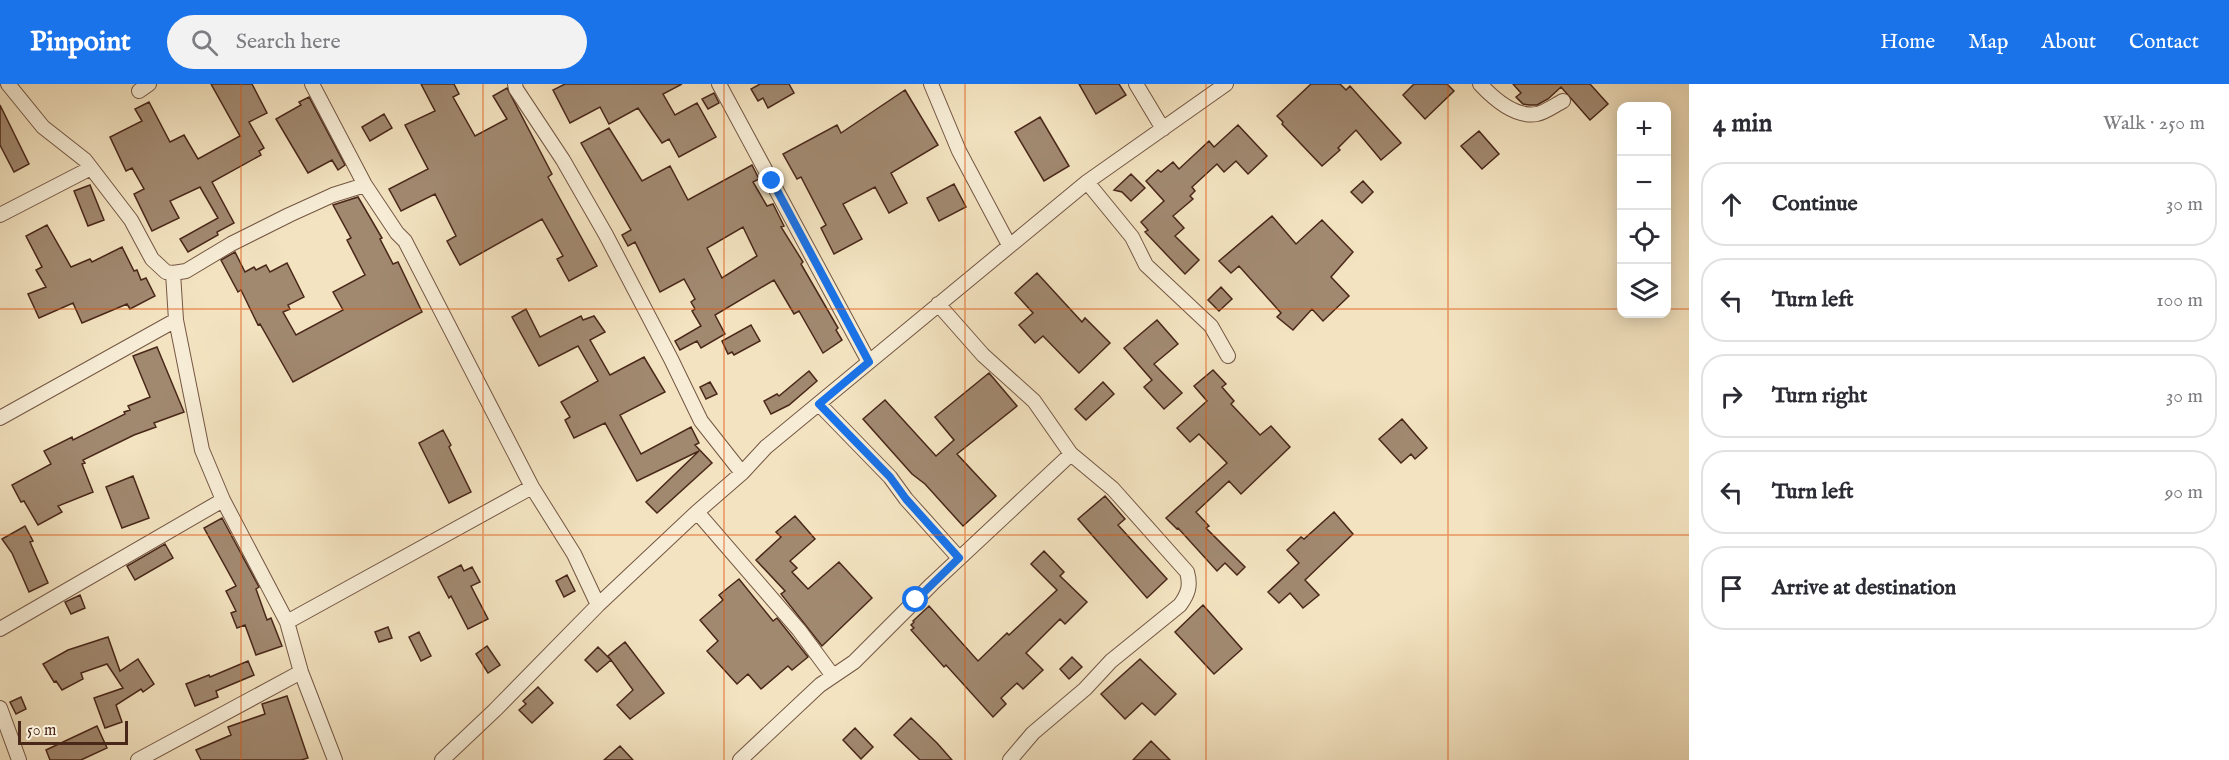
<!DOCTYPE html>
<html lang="en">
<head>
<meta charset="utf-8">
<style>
	:root { --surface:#fff; --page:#f2f2f3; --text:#2b2b33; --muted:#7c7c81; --line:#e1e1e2; --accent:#1a73e8 }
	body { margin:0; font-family:"IM FELL English",serif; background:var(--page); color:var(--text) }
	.controls { position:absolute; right:18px; top:18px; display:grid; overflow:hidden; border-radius:12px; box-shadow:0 3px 15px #0003 }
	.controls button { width:54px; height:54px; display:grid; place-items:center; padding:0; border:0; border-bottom:2px solid var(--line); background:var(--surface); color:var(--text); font:30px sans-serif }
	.scale { position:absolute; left:18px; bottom:15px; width:110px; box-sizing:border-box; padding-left:6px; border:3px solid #492719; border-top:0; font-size:16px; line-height:21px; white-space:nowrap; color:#492719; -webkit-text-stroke:4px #f7edd6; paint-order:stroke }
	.stop { position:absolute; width:18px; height:18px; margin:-14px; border:4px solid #1a73e8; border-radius:50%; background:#fff }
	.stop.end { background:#1a73e8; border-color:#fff; box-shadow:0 2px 6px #0008 }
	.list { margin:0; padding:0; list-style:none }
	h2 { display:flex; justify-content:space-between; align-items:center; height:78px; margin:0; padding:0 24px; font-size:26px }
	h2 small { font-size:20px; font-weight:400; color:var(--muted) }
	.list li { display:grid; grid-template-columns:39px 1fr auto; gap:18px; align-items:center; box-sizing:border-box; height:84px; margin:0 12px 12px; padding:0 12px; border:2px solid var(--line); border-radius:24px }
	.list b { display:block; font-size:22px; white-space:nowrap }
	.list em { font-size:20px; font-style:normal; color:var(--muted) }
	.icon { flex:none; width:33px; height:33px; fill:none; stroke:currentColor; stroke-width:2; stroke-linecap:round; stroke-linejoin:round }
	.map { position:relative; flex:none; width:1689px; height:676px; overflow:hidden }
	header { display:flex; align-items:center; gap:36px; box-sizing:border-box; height:84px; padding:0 30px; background:var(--accent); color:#fff }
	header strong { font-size:28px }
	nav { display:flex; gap:33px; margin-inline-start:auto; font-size:21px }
	.search { width:420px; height:54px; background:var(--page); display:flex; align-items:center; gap:15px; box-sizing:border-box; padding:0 21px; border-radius:33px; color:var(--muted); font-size:22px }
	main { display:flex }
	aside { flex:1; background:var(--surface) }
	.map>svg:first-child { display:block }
</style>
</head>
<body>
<header>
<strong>Pinpoint</strong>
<div class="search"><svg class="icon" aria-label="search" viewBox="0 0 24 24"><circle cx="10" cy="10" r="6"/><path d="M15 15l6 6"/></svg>Search here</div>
<nav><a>Home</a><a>Map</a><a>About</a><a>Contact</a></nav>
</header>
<main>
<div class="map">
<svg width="1689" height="676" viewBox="0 0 1689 676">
	<rect width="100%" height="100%" fill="#f3e3c0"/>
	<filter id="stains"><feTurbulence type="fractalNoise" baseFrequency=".00333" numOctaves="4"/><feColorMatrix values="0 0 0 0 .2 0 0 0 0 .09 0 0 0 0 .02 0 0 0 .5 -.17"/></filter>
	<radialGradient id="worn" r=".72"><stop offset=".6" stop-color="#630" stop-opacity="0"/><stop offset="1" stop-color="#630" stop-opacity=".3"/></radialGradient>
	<!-- building -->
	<path fill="#a18970" stroke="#492719" stroke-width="1.5" fill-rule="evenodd" d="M211,0h41l15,29 -18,9 15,26 -5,3 2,4 -49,27 22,41 -17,9 1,3 -30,17 -8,-13 38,-21 -18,-31 -30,14 9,17 -27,13 -18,-37 10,-5 -12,-21 -6,3 -16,-34 32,-16 -7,-12 14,-7 21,40 14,-7 14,24 42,-23z
		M421,0h33l5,10 -6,3 22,39 32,-17 -14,-23 14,-8 45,86 -4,3 49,89 -28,15 -12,-22 6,-3 -21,-37 -82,46 -13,-24 9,-5 -21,-42 -34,17 -12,-22 39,-20 -23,-44 30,-14z
		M565,0h117l-19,10 12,21 22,-12 19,34 -37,20 -10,-18 -7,4 -24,-35 -29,16 -9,-17 -30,16 -17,-33z
		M760,0h29l5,9 -26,15 -5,-10 -5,3 -7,-12z
		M1079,0h40l7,11 -30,19z
		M1311,0h29l6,6 4,-4 51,57 -20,17 -25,-30 -18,18 2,2 -18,16 -40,-42 1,-2 -6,-6z
		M1414,0h33l7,7 -29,28 -22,-24z
		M1513,0h77l18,20 -18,16 -29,-33 -13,12 -11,6h-8l-6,-1 -7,-7 5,-4z
		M905,6l33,55 -47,28 16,30 -18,10 -14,-26 -32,17 19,35 -28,15 -13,-26 5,-3 -25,-48 -4,2 -14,-25 54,-29 4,8z
		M714,9l5,10 -11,6 -6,-10z
		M309,13l36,68 -7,5 -6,-10 -24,13 -32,-54 25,-14 -2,-3z
		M0,21l29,59 -15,8 -14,-27z
		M384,30l8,14 -22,13 -8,-14z
		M1040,33l29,49 -25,15 -29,-49z
		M1238,41l29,31 -19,18 -12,-13 -12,11 -7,-8 -25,23 3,4 -5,5 3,3 -20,17 11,12 -9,8 24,24 -14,14 -40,-42 3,-2 -7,-8 23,-21 -18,-20 12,-11 3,2 12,-10 6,7 30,-28 5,6z
		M609,44l33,53 28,-15 18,34 64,-35 7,14 -6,3 14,24 6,-2 11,22 -3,1 22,35 -2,2 37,64 -2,2 6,10 -19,13 -24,-42 -5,3 -20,-34 -59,35 10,19 -24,14 -4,-7 -17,9 -5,-9 26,-15 -9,-15 3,-2 -4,-7 4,-3 -11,-20 -24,13 -25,-50 -7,4 -6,-11 9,-5 -50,-87zM743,143l14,29 -35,22 -15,-30z
		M1479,47l20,23 -17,15 -21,-23z
		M1131,90l14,14 -14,13 -9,-9 -8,-2z
		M1363,97l10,11 -11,11 -11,-11z
		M954,100l12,23 -27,14 -12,-23z
		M90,101l14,35 -16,6 -14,-35z
		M358,113l24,41 -2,1 13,25 5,-2 24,50 -129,70 -33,-58 -2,1 -17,-35 -3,2 -17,-32 14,-8 10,20 9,-5 2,3 10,-5 4,7 17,-9 17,34 -16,8 2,4 -7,3 13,23 47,-25 -10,-18 32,-17 -18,-35 4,-2 -18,-33z
		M1272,132l24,28 26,-24 31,32 -22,25 18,19 -26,25 -11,-12 -19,21 -16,-13 4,-4 -42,-47 -8,7 -12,-12z
		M47,141l24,42 19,-8 2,3 30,-15 12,24 3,-1 4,10 5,-2 9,18 -25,13 -3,-5 -45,19 -9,-20 -34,15 -11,-24 18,-7 -10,-17 6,-3 -16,-31z
		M1037,189l45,49 3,-4 25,25 -31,30 -36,-37 -8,7 -16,-18 14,-12 -18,-20z
		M1221,203l11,12 -13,12 -11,-11z
		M526,225l14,28 41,-21 2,4 11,-4 11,16 -15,8 20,35 34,-18 21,35 -45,23 21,39 50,-27 8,16 -4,2 17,18 -55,50 -11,-11 53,-51 -62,30 -32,-58 -31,15 -9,-18 5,-3 -9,-15 37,-21 -20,-35 -39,20 -27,-49z
		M1157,236l21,24 -24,20 28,29 -18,16 -20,-22 8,-7 -28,-32z
		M751,241l9,16 -26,14 -2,-3 -4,2 -6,-13z
		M157,263l27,65 -30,11 2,4 -22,8 -51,25 2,3 -3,1 11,28 -35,14 4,6 -24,13 -14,-24 -3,1 -9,-17 39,-21 -7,-13 28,-14 1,3 52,-26 -1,-2 6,-2 -2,-4 22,-9 -17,-41z
		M1213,286l13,14 -4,3 12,14 -3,3 29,31 11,-9 19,21 -49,47 -12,-13 -33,31 13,14 -3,2 39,39 -8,8 -12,-12 -8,8 -39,-43 -1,1 -11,-11 61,-55 -28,-29 -9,8 -13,-14 30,-27 -13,-15z
		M809,287l8,10 -28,24 -18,9 -7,-13 13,-7 2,2z
		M989,289l28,33 -60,48 39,42 -33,30 -38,-42 -13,-10 -49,-55 22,-19 51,56 18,-16 -19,-23z
		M710,298l7,12 -11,5 -6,-12z
		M1103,298l11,12 -28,26 -11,-11z
		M1402,335l25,29 -12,11 -4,-5 -10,9 -22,-24z
		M443,346l8,15 -2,2 22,45 -22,11 -30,-60z
		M133,392l16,42 -27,10 -16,-41z
		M1105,412l20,23 -7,6 49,54 -20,19 -69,-79z
		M1334,428l19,22 -48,46 14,15 -16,13 -13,-15 -11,10 -11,-11 31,-29 -12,-13 14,-13 3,2z
		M795,432l20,23 -25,22 7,7 -5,4 16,17 31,-27 33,36 -50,48 -41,-52 4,-3 -29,-31 25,-23 -5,-5z
		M222,434l37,69 -3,2 11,31 4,-2 11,28 -26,9 -11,-30 -8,3 -6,-15 5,-2 -10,-20 10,-5 -32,-58z
		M25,442l8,15 -3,1 18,41 -19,9 -17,-39 -10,-14z
		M165,460l8,14 -38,22 -8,-14z
		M1044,467l20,21 -4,4 27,26 -22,22 -5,-5 -34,34 17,17 -20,19 -6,-6 -16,15 5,6 -13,13 -47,-52 -2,2 -33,-37 3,-2 -3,-3 3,-3 -1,-1 16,-15 49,55 29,-28 2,2 48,-45 -26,-26z
		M461,481l3,6 8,-4 8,15 -9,4 17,33 -20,10 -17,-33 -2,2 -11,-21z
		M567,491l8,16 -11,6 -8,-16z
		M739,495l34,42 4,-3 31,39 -16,13 -4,-4 -27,23 -13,-15 -11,10 -30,-33 11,-10 -18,-21 23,-20 -4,-5z
		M80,511l5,13 -14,6 -6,-12z
		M1203,521l39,44 -28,25 -39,-42z
		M388,543l4,11 -13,4 -4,-10z
		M419,548l12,24 -10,5 -12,-24z
		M108,553l12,34 18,-12 16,25 -11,8 -2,-3 -25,16 6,17 -17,6 -11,-30 29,-10 -16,-24 -26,9 2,6 -21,11 -6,-9 -2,1 -11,-18 25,-14z
		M625,558l39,51 -34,26 -13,-14 16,-15 -25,-34z
		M487,562l13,19 -12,8 -12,-19z
		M598,563l13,13 -14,12 -12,-12z
		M1072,573l10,10 -13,12 -9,-10z
		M1140,575l36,35 -21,21 -13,-12 -17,16 -24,-25z
		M248,577l6,14 -38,16 2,6 -23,9 -9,-22 23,-9 1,2z
		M538,603l15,16 -21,20 -13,-13 7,-6 -3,-3z
		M287,612l21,62 -7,2h-100l-5,-10 35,-15 -3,-8 37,-13 -3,-10z
		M21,613l5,12 -10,5 -6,-12z
		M911,634l26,25 15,17h-32l-26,-25z
		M97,642l10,22 -26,12h-31l-4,-10z
		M855,644l18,19 -12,12 -18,-19z
		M1151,657l19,19h-37z
		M620,662l13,14h-29z"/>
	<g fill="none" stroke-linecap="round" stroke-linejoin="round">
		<defs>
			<path id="street" d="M8,0l35,43 42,33 46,60 21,39 14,13 7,1 13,-2 45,-27 58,-29 44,-20 32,-10
				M312,0l53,101 32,48 8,8 127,246 42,67 24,51
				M515,0l1,5 47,71 43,75 65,124 30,62 41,52
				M719,0l150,278
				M931,0l28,67 50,94
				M1136,0l27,45
				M1480,0c14,15 35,34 57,30 9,-2 18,-9 26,-13
				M139,7l10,-7
				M1087,98l45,55 14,28 65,61 17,30
				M0,131l91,-47
				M173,189l3,47 26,130 21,50 64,122 14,50 34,88
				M938,220l45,51 51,46 37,53 42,35 74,83c4,14 1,22 -7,33l-69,56 -26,28 -52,44 -23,27
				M819,320l71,73 16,22 53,59
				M0,334l176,-98
				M697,428l102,118 34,46
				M287,538l245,-135
				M0,545l223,-129
				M0,624l19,52
				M138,676l163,-88
				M442,676l53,-50 103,-105 99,-93 45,-39 24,-26 321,-265 139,-98
				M740,676l80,-75 34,-23 78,-78 139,-130"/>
		</defs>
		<!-- street casing -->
		<use href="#street" stroke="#745643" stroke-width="16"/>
		<!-- street -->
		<use href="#street" stroke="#f7edd6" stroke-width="14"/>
	</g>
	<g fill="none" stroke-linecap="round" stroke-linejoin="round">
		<!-- route -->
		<path stroke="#1a73e8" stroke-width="8" d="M772,97l97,181 -50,42 71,73 16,22 53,59 -43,42"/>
	</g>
	<!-- grid -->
	<path fill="none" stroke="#e0560d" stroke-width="1.5" stroke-opacity="0.55" d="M241,0v676M483,0v676M724,0v676M965,0v676M1206,0v676M1448,0v676M0,225h1622M1666,225h23M0,451h1689"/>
	<rect width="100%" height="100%" filter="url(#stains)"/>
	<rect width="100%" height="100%" fill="url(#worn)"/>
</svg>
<div class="controls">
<button>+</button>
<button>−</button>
<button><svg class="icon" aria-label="locate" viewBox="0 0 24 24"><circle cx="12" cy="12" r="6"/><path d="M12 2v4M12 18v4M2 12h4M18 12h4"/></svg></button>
<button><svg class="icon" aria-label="layers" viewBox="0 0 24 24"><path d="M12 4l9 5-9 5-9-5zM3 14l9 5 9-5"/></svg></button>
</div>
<div class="scale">50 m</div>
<div class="stop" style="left:916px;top:516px"></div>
<div class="stop end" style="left:772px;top:97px"></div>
</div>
<aside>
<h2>4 min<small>Walk · 250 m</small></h2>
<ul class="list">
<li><svg class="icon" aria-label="ahead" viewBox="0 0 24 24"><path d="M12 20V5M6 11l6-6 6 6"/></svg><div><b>Continue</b></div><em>30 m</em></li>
<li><svg class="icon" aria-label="left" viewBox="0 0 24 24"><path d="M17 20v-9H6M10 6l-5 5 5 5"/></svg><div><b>Turn left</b></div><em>100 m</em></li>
<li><svg class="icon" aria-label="right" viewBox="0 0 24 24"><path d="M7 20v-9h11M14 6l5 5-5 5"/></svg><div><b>Turn right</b></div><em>30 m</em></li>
<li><svg class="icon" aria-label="left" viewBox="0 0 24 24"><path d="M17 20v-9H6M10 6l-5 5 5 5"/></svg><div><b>Turn left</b></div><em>90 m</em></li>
<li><svg class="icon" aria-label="arrive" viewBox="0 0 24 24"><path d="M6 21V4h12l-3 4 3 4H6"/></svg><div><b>Arrive at destination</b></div></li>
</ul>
</aside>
</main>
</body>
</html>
